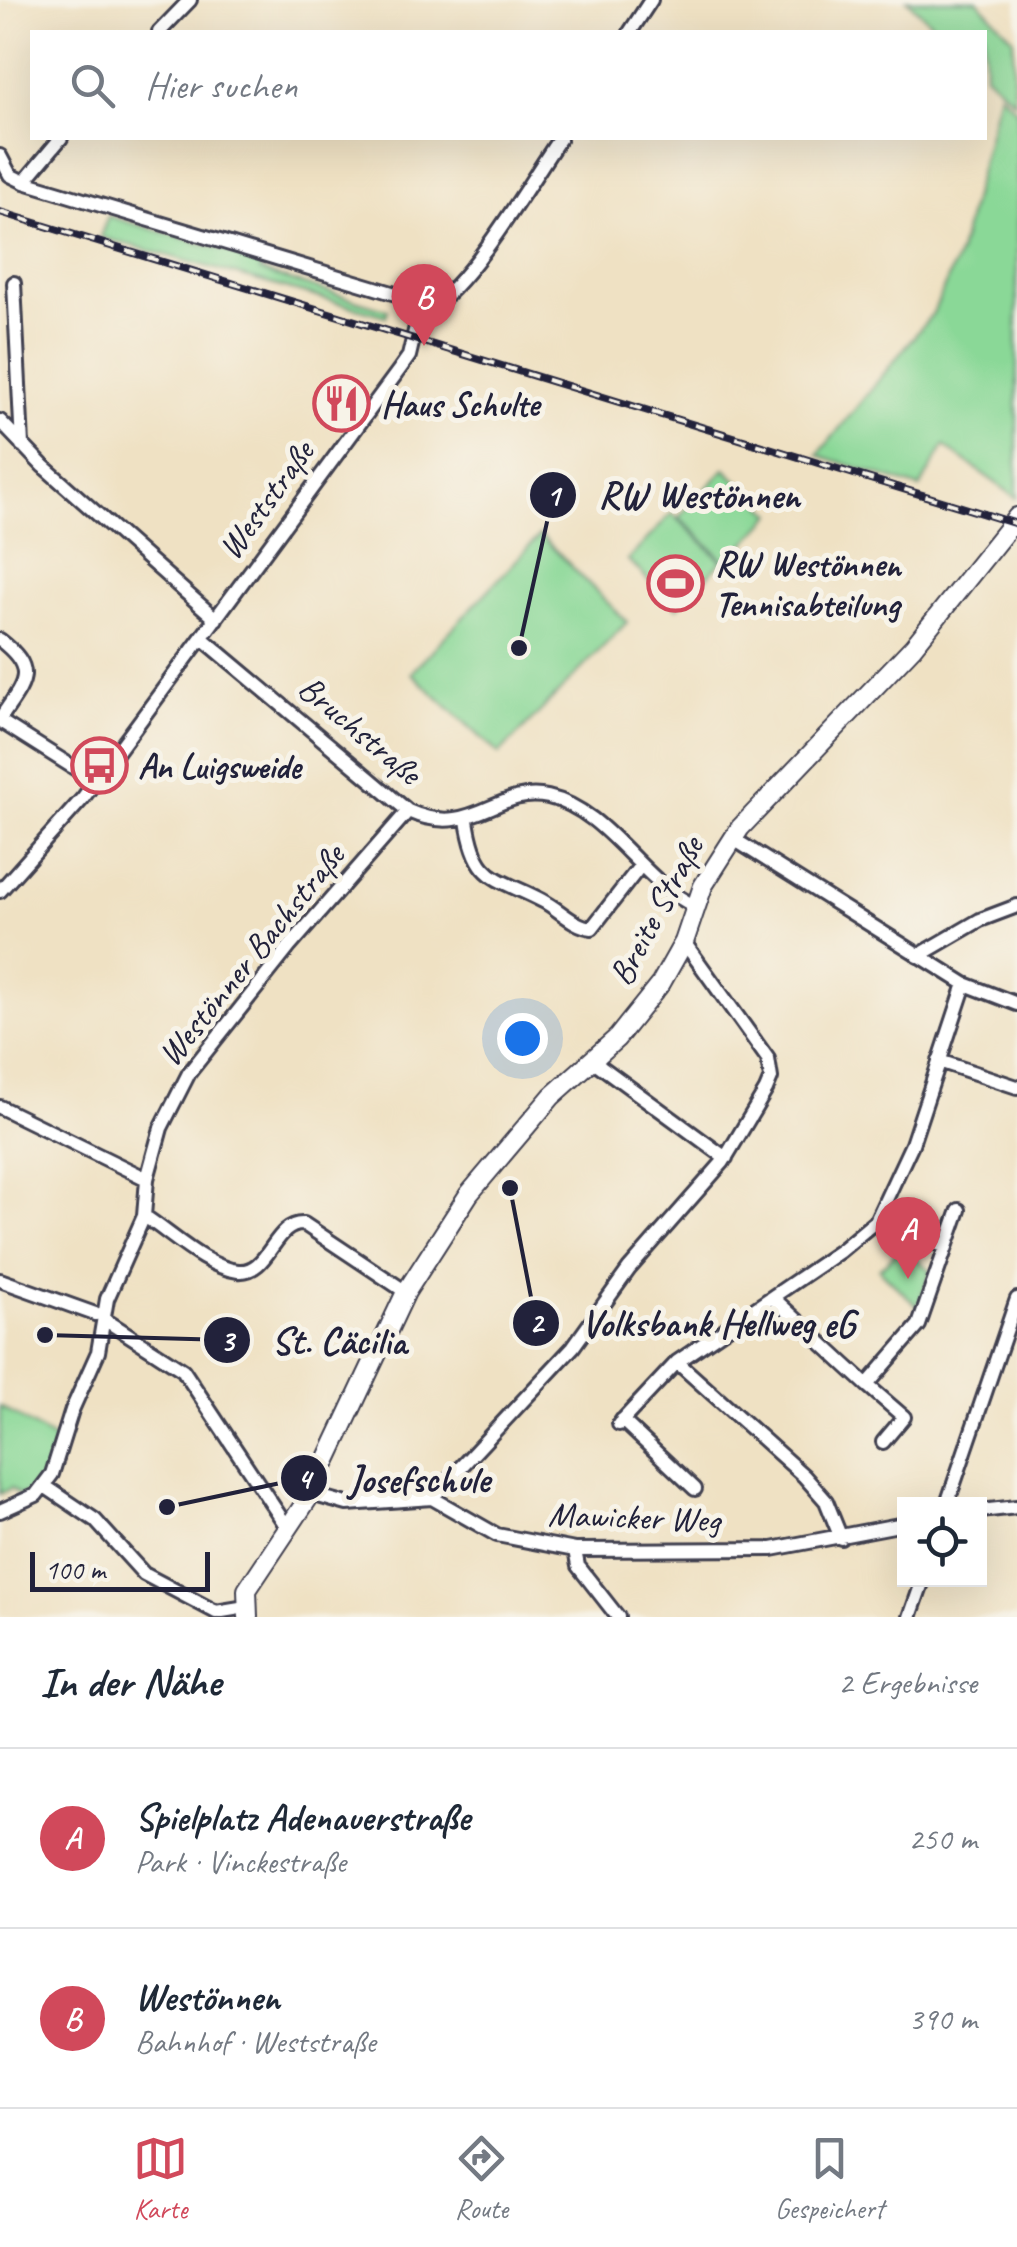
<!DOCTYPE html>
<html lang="de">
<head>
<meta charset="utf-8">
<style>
	:root { --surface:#fff; --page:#f2f2f3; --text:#1f2937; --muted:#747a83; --line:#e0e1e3; --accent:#d1495b }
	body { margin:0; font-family:Caveat,sans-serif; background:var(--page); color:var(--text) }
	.controls { position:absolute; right:30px; bottom:30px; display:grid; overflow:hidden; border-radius:0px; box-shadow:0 10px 40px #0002 }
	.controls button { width:90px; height:90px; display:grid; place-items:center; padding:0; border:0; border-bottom:2px solid var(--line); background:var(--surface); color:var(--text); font:50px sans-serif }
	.scale { position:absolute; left:30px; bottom:25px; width:180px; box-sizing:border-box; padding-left:10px; border:5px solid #22223b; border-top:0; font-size:28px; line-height:35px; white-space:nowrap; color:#22223b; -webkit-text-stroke:8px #f7f3e8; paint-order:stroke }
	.you { position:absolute; left:522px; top:1038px; width:35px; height:35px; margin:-25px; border:8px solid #fff; border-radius:50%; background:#1a73e8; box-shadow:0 0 0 15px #1a73e833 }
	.badge { display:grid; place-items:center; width:65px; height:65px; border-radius:50%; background:var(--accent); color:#fff; font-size:32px; font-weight:700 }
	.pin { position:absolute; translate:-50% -82px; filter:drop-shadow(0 2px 5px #0008) }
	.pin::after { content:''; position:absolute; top:52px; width:35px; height:30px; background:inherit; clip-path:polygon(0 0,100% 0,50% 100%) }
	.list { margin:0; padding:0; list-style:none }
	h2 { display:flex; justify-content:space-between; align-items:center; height:130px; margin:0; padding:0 40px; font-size:42px }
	h2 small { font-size:32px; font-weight:400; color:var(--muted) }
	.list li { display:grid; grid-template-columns:65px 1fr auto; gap:30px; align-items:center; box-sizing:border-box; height:180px; padding:0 40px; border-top:2px solid var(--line) }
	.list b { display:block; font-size:38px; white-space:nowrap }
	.list p { margin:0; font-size:32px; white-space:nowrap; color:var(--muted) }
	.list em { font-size:32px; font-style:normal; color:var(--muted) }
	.icon { flex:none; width:55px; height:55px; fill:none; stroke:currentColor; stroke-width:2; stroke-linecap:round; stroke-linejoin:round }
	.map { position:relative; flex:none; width:1017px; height:1617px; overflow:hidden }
	.search { position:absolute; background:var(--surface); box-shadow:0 10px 40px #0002; left:30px; right:30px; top:30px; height:110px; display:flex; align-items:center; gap:25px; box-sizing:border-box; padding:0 35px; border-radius:0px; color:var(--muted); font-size:38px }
	.sheet { height:490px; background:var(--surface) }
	nav { display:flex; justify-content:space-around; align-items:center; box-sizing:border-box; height:140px; border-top:2px solid var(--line); background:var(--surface); font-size:28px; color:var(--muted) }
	nav a { display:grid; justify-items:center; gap:5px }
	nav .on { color:var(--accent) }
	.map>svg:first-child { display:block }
</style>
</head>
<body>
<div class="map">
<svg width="1017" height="1617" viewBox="0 0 1017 1617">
	<rect width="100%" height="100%" fill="#f7f3e8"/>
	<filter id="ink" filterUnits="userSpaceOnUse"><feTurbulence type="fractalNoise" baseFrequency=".01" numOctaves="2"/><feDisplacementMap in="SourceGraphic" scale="20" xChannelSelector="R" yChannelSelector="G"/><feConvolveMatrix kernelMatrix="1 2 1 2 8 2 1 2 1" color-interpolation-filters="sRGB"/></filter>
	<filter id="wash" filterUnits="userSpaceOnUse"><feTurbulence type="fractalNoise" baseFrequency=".0048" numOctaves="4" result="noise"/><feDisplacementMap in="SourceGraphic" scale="40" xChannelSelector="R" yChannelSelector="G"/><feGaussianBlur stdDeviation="2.25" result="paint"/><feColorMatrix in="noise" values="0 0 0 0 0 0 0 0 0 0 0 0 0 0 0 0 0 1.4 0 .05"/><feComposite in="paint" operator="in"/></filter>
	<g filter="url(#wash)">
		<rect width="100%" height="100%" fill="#efe1c3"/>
		<!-- green -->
		<path fill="#8ad897" stroke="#567d69" stroke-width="2.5" d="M907,0h70l36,38 1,63 -29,-27 -1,-42h-43z
			M999,93l18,17v388l-73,-52 -24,42 -102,-33 115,-142 26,-60z
			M108,216l153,45 -1,10 128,39 -2,6 -286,-79z
			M725,469l48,45 -46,49 -48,-46z
			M672,513l50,48 -45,47 -49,-48z
			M540,535l87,87 -128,132 -88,-81z
			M897,1252l20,7 14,12 -13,36 -39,-38z
			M0,1406l56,34 -13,45 -23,11 -8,-8 -12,6z"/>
	</g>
	<g filter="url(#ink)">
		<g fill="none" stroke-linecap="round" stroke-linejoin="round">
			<defs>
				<path id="minor" d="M159,32l31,-32
					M630,32l21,-32
					M0,156l10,19 14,7 375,113 20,19
					M24,182l37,-44
					M14,283l8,162
					M419,314c45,-16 112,-135 141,-176
					M0,421l43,45 173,153
					M202,638l206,173c65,29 88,-25 140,-14 60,13 93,85 147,109
					M0,640c40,31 23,44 0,79
					M0,721l95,60
					M467,820c9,63 29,56 76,81 16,8 30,25 49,27l49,-63
					M732,838l233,146 52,20
					M0,891l83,-93 316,-428 10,-14 10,-42
					M918,956l62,-36 37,-14
					M592,1060l134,98
					M939,1061l78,26
					M0,1107l147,72
					M144,1216c27,17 61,51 94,55 32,3 35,-49 66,-47l102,68
					M876,1221l70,26 -27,78 -52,60 37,32 -21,25
					M946,1247l13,-37
					M0,1280l95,34
					M773,1298l94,87
					M104,1319l79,51 104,157
					M677,1362l127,114 22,25 15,37
					M622,1420l73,69
					M619,1424l58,-62 163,-111 36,-30 36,-77 53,-160
					M46,1487l49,33 49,54 72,38
					M311,1494l36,10 85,-6 65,37 78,15 197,-1 132,-25
					M432,1498l141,-151 56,-78 94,-107 43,-72 5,-12 -3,-19 -84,-117
					M947,1504l70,-205
					M0,1511l36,-16 16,-21 20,-64 26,-58 9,-53 37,-83 3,-37 14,-51 28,-55 101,-127 118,-135
					M980,1511l37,-4
					M575,1550l3,16 40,51
					M216,1612l30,-5
					M910,1617l13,-37"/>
				<path id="tertiary" d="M248,1617l-1,-27 64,-96 95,-202 63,-98 83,-98 65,-58 44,-55 23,-41 19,-56 37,-58 173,-181 104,-130"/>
			</defs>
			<!-- minor casing -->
			<use href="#minor" stroke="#413f4f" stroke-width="18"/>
			<!-- tertiary casing -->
			<use href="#tertiary" stroke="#413f4f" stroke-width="22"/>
			<!-- minor -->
			<use href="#minor" stroke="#fff" stroke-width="12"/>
			<!-- tertiary -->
			<use href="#tertiary" stroke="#fff" stroke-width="18"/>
			<defs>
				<path id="rail" d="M0,212l1017,312"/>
			</defs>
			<!-- rail casing -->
			<use href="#rail" stroke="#22223b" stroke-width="8"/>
			<!-- rail -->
			<use href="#rail" stroke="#f7f3e8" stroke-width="4" stroke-dasharray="11" stroke-linecap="butt"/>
		</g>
	</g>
	<!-- icons -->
	<defs>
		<symbol id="restaurant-ring" viewBox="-11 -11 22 22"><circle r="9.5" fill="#f7f3e8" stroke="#d1495b" stroke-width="1.5"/><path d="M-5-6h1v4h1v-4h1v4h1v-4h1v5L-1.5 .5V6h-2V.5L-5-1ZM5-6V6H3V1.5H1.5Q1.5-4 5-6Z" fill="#d1495b"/></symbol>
		<symbol id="stadium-ring" viewBox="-11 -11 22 22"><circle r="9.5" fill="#f7f3e8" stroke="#d1495b" stroke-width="1.5"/><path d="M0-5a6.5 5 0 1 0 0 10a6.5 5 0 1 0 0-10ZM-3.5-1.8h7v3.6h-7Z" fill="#d1495b"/></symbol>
		<symbol id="bus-ring" viewBox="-11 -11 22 22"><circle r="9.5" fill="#f7f3e8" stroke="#d1495b" stroke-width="1.5"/><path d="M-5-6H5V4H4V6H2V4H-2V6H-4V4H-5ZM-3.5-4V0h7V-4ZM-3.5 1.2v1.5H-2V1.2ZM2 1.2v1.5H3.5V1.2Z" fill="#d1495b"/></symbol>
	</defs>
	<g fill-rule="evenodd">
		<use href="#restaurant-ring" x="310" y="372" width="63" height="63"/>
		<use href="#stadium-ring" x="644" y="552" width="63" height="63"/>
		<use href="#bus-ring" x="68" y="734" width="63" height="63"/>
	</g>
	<g text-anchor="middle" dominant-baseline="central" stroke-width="10" stroke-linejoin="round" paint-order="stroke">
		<!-- poi labels -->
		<g font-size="35" font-weight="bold" fill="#22223b" stroke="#f7f3e8" text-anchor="start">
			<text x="381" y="404">Haus Schulte</text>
			<text x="715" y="564">RW Westönnen<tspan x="715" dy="40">Tennisabteilung</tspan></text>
			<text x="138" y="766">An Luigsweide</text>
		</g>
		<!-- street labels -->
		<g font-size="35" fill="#22223b" stroke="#f7f3e8">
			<text transform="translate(266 500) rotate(-54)">Weststraße</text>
			<text transform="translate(360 730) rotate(40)">Bruchstraße</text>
			<text transform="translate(656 911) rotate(-62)">Breite Straße</text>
			<text transform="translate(251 955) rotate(-51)">Westönner Bachstraße</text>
			<text transform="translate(634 1517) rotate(2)">Mawicker Weg</text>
		</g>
	</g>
	<!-- callouts -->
	<path fill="none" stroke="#22223b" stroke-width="4" d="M519 648L553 495M510 1188L536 1323M45 1335L227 1340M167 1507L304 1478"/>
	<g fill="#22223b" stroke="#f7f3e8" stroke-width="4">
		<circle cx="519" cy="648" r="10"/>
		<circle cx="510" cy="1188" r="10"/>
		<circle cx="45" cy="1335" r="10"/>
		<circle cx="167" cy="1507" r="10"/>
		<circle cx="553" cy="495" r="25"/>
		<circle cx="536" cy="1323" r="25"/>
		<circle cx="227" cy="1340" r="25"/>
		<circle cx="304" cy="1478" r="25"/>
	</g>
	<g font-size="30" text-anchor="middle" font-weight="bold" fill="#fff">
		<text x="553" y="505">1</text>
		<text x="536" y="1333">2</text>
		<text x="227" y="1351">3</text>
		<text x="304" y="1489">4</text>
	</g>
	<g font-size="38" text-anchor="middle" font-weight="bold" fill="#22223b" stroke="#f7f3e8" stroke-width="10" stroke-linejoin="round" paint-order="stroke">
		<text x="699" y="508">RW Westönnen</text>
		<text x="718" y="1336">Volksbank Hellweg eG</text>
		<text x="339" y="1354">St. Cäcilia</text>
		<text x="419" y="1492">Josefschule</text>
	</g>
</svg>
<div class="controls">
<button><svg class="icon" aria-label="locate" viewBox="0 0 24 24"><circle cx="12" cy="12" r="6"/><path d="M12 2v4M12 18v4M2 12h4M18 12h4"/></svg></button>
</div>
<div class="scale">100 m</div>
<div class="you"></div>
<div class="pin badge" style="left:908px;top:1279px">A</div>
<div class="pin badge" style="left:424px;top:346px">B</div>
<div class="search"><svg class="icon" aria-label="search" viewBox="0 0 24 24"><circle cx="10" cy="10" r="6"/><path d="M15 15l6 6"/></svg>Hier suchen</div>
</div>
<section class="sheet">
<h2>In der Nähe<small>2 Ergebnisse</small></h2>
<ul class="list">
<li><span class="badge">A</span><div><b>Spielplatz Adenauerstraße</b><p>Park · Vinckestraße</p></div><em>250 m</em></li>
<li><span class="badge">B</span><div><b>Westönnen</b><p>Bahnhof · Weststraße</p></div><em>390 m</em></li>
</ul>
</section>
<nav>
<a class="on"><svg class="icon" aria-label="map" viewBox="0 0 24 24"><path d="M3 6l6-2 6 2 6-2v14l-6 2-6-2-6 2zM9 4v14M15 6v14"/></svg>Karte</a>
<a><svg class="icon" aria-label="directions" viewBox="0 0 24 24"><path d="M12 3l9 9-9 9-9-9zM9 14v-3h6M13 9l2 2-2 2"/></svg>Route</a>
<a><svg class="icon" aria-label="saved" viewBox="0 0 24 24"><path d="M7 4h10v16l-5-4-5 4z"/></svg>Gespeichert</a>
</nav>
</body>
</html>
